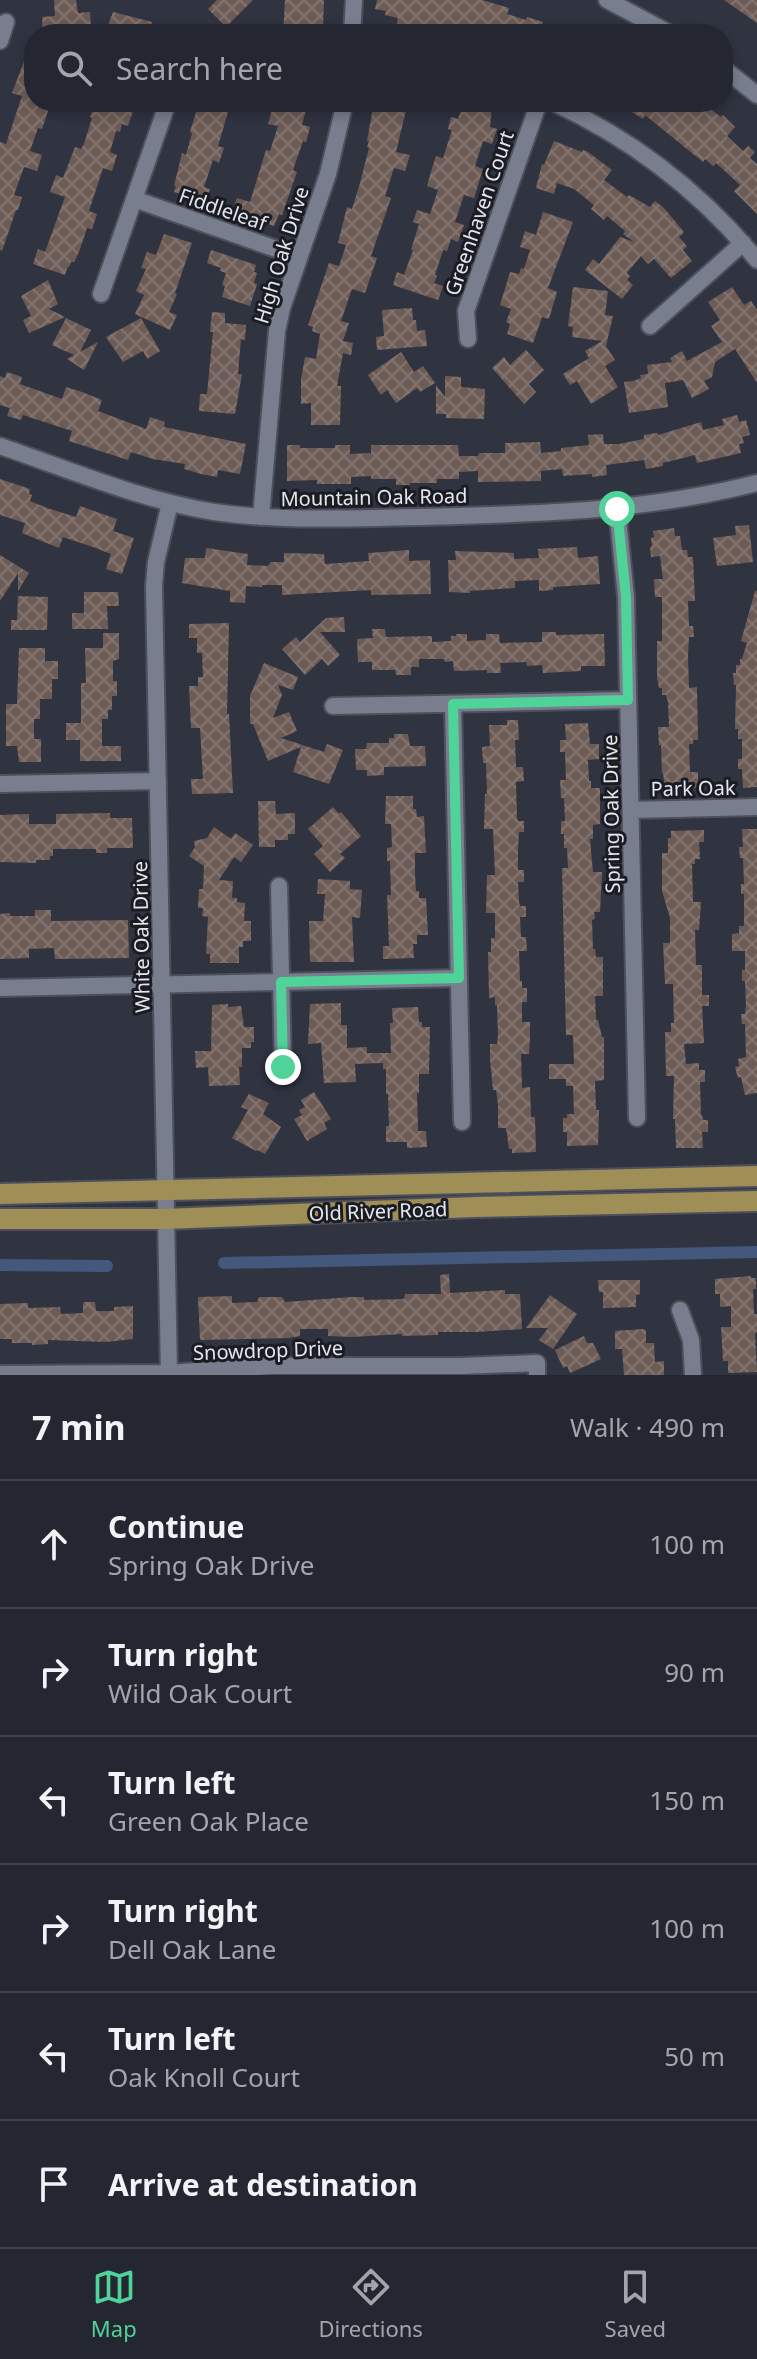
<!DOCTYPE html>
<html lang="en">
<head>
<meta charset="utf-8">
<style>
	:root { --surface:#242731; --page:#2c2f39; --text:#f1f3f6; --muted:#a3a5ab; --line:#41444d; --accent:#4fd399 }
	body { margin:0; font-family:"Noto Sans",sans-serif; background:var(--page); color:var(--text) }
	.stop { position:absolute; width:24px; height:24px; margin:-18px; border:6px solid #4fd399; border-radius:50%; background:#fff }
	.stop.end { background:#4fd399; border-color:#fff; box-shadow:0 2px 8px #0008 }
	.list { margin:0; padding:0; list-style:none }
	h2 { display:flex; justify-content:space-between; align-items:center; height:104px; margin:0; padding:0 32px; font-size:34px }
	h2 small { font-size:26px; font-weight:400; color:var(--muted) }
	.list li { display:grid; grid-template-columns:52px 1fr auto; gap:24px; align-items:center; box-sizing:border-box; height:128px; padding:0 32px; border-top:2px solid var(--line) }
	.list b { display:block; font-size:30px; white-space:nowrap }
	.list p { margin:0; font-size:26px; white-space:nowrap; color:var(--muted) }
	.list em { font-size:26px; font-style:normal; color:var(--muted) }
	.icon { flex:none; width:44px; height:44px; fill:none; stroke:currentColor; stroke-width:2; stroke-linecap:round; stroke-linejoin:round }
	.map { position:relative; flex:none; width:757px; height:1375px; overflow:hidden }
	.search { position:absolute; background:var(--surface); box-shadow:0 4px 12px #0003; left:24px; right:24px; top:24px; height:88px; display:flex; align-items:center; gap:20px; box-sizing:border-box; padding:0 28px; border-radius:32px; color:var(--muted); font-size:30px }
	.sheet { height:872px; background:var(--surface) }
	nav { display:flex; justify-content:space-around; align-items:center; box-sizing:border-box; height:112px; border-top:2px solid var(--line); background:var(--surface); font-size:22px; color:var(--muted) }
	nav a { display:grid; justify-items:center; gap:4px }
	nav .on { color:var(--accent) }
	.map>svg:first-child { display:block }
</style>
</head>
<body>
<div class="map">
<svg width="757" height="1375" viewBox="0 0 757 1375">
	<defs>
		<pattern id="building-cross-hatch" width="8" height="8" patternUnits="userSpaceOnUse" patternTransform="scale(2)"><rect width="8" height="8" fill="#6d5c55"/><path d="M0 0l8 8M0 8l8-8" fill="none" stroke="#82736e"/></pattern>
	</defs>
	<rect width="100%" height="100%" fill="#303441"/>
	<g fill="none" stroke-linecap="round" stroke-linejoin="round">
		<!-- canal -->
		<path stroke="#44577d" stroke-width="12" d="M224,1263l533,-11
			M0,1265l107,1"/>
	</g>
	<!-- building -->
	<path fill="url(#building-cross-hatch)" d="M54,0h22l2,13 12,-1 1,16 -48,4 -1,-15 13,-1z
		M217,0h36l-27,27 -18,-18z
		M285,0h39l-1,26h-8v8h-32z
		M377,0h105l27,8 -2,6 19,6 1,-3 16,5 -4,12h-69l-10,-3 1,-2 -22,-5 -1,6 -5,-1 -1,5 -36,-7 2,-9 -13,-3 1,-4 -11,-2z
		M724,0h33v23z
		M113,12l39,10 -4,12h-43z
		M26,56l8,3v43h17l-9,27 -4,-1 -8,23 12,4 -5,16 -13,-4 -10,28 8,2 -4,13h-2l-14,41 -2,-1v-108l6,2 16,-48 -10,-3z
		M96,102h40l-8,24 -6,-2 -2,8 -4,-1 -6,21 7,3 -5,16 -9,-3 -14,43 8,3 -5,15 -5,-1 -8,24 -5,10h-3l-2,5 -1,-1 -3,9 -32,-11 5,-15 7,3 20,-55 -15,-5 6,-17 7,3 12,-31 6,2 3,-5 8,-26 -2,-1z
		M199,102h32l-13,44 6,2 -5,15 -6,-3 -9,27 6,2 -4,13 -32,-10 2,-6h-2l8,-33 4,2 6,-22 -2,-1z
		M281,102h27l-6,23 8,2 -4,15 -3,-1 -10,29 4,2 -15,43 -3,-1 -5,12 -42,-14 5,-14 13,4 16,-52 4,1 8,-25 -10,-2 5,-18 7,1z
		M374,102h34l-12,50 14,3 -5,16 -11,-3 -9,28 6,2 -20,58 6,2 -12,35 -13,-4 -11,32 8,2 -6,18 10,2 -2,12 -8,-2 -6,33h4l-1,39h-29v-22l-10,1v-25l4,-22 11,2 4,-25 -8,-3 1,-4 -5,-2 21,-62 10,3 7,-21 -8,-2 9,-36 5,2 8,-26 9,-35 -2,-1 2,-6h-2z
		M464,102h19l9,3 -2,22 7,2 -5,15 -9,-3 -8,25 8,3 -9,29 -10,-3 -9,27 9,3 -6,17 -7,-3 -4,12 -4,-1 -8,25 2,1 -3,7 9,3 -5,14 -45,-15 4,-13 7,3 9,-25h-2l8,-26 -6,-2 4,-12 13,4 8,-24 -11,-4 5,-18 4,-12 7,2 9,-28 -4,-1 3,-12 7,2z
		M616,102h65l7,5 4,-5h9l20,15 2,-2 12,12 -8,9 16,15 5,-5 7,6 -5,6 7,6v50l-23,-23 6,-6 -24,-22 -3,3 -8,-7 -2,3 -58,-47 -2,4z
		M554,141l28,11 1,-2 5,2 24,18 -8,10 23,17 2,-2 21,12 5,-6 9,7 20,24 -5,5 8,9 -4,4 9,11 -21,17 -17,-19 -6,5 -7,-8 -14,17 3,3 -3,4 6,5 -11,14 -37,-29 8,-11 6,5 21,-27 14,5 -11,-8 2,-3 -18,-15 -3,4 -13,-11 3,-4 -20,-16 -17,-6 -3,11 -18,-6 6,-24 2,1z
		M543,212l30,10 -25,66 9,4 -8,27 -7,-2 -9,26 -26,-9 3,-10 -4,-2 5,-13 -11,-4 10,-33 9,2 2,-6 3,1 6,-19 -10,-3 5,-16 11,4z
		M164,234l28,9 -17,50 2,1 -8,18 8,3 -7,15 -35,-16 9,-19 -8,-4 10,-22 -5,-1 6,-16 9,3z
		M211,250l45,15 -2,7 3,1 -3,10 3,1 -7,22 -28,-9 3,-11 -3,-1 4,-12 -6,-2 1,-3 -14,-5z
		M48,280l10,24 -9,5 16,8 -36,16 -6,-13 8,-4 -10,-20z
		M573,287l35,4 -3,24 8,1 -7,30 9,14 -10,6 13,21 -27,17 -14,-23 -7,4 -7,-11 26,-16 -4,-7 17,-10 -30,-4 1,-10 -5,-1z
		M732,287l12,18 7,-4 6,9v73l-22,-34 -20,13 -3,15 -8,4 5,8 -17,9 -9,-18 -18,3 3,24 -39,6 -5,-31 9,-1 8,-3 -1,-3 8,-1 -1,-9 25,-3 -2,-4 12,-7 5,10 35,-19 -11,-16 9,-6 -12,-18z
		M412,308l1,12h3l1,11 8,-1 2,16 -50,4 -1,-13 8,-1 -2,-26z
		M212,312l13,1v10l21,2 -1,15 -4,-1 -3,35h4l-7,40 -36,-3 1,-17h7l6,-62h-3z
		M66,318l25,12 -11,22 18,-10 -14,28 -17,-11 7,-4 -22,-10z
		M141,318l19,33 -13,8 -4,-8 -20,11 -17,-25z
		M526,350l18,20 -15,14 7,8 -12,12 -32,-36 12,-11 6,8z
		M401,352l13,20 9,-6 12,17 -15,9 -3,-4 -21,15 -9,-13 -6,5 -13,-20z
		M7,372l15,5 -2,7 42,15 4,-12 16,5 20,8 -4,11 48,18 4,-12 15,5 -1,5 82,17 -6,30 -22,-4 -1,7 -16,-3 -17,-5 1,-5 -32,-5 -22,-7 -3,8 -59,-19 3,-10 -49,-16 -2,5 -14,-4 3,-8 -10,-3v-29l5,2z
		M445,376l16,1v10l24,2 -1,30 -38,-1v-4h-10v-29l9,12z
		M737,415l2,7 7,-2 4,15 -8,2 2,6 -5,1 2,9 -44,10 -2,-8 -32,8v3l-17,3 -2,-9 -38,5 1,10 -15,2v-3l-29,2 -1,-7 -21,2v10l-63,1v-11l-19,1v7h-22v4h-27v2h-14v-6h-25v-3l-20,1v7h-34v-4l-30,1v-36h13v3h35v-3h15v9l21,-1v-8h87l1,11h19l1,-3h26v-10l35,-1 1,11 20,-2v-3l28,-3 -1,-10 15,-1 1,10h15l25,-5v-4l13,-2 1,2 43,-13 2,8 21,-5 -2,-6z
		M0,479l30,10 -1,5 3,1 -2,6 17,7 29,9 4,-11 37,13 -4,12 21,7 -12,36 -16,-5 5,-15 -18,-7 -30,-10 -4,11 -37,-15 3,-10 -25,-8z
		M749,525l4,37 -36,4 -4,-28 23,-3 -1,-9z
		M674,528l1,8h5l2,14h5l1,7h5l2,44h-7l1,25h4l1,11h-5l-1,19 1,32 8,-1 1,53h-5v4h-4l1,28h8v16l-33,1 -2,-16h-1l-1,-28h-2l-1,-18h11l-1,-25 -2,-7h-4v-7h-3l-2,-10v-37h5v-44h-7l-1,-18h9l-3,-23 -9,1 -1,-10 2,-1 -1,-8 3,-1 -1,-6z
		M577,547l1,11 20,-2 2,28 -47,3v3l-14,1v-11l-24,1v7l-45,3v2l-21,-1 -1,-32h8l-1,-9 59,2v6l25,-1 -1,-9z
		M206,548l42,6 -1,11 21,1 3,-4h13v-9l40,1 1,10 44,-3 -1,-8 41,-3v11l21,-1 1,34 -60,1v-5l-89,5v-10h-20v2l-16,-1 -1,17 -15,-1v-11l-48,-8 3,-25h20z
		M0,555l29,18 -11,18v-18l-18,28z
		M755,591h2v196l-14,1 -1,-19h-4v-10h4v-20h-4v-10h-3l1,-44h-2l-1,-12h3v-8h4v-6h2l5,-16 -6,-2z
		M84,592h34l1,14h-12l1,23h-36v-16h12z
		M18,596l30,1 -1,33h-36v-10h6z
		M344,617l1,15h-25l20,23 -12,11 -6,-7 -17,16 -23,-26 14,-12 4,5 26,-24z
		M229,623l-2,91h2l4,79 -41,1 -1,-15h12l-3,-51h-9l-2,-42h9v-9h5l-1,-24h-5v-15h-8v-14z
		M372,629h13l1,8 46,-1v6l19,-1v-5h5v-2h11v7l19,-1v-6h13l1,9 42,-1v-10h14v3l48,-1 1,32h-24v5l-38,2 -1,-8 -15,1 -1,-4 -26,1 1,10h-14v-3l-33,1 -1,-10 -8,1 -1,-3h-25v8h-8v8h-15l-1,-5h-23v-8h-14l-1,-23 16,-1z
		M103,633h16v26l-6,2v20h4v15h-5v14h-4v9h-6v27h19v15h-41v-21h-14v-17h15v-40h5l-1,-35h18z
		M19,648h26v13h13v18h-6v20h-12v20h-6v20h7v23h-22l-2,-16h-11v-42h11z
		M264,663l34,14 -5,13 -15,-5 4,10 -9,23 16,-6 8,19 -16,7 43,14 3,-8 16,6 -14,34 -36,-12 8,-25 -33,14 -15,-37h-3v-28z
		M507,720h11l1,20h-4l1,27h7l1,14 -8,1 1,35 1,4h6v11h-5l-1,17v21h6v12h-6l1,20 1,4h6v11h-6l1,20h5l1,14h-8l1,30h2v7h5v14h-5v20h8v15l-1,17h-8l1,34 8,-1 1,30h4l1,35 -24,1v-4h-3l-3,-21h-8v-24l-2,-14h-3l-3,-31v-15h7l1,-9 -1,-30h-2v-8l-6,1 -1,-46h3v-14h4v-25h-9l1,-38h8l-2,-46h-9l1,-35h2l-1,-31h-3l-1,-16 8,-1 -1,-21h18z
		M588,723l2,21h9v15l-11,1 1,21h2v7h9v36l-7,1v14h-3l3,33h9l-2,40h-6l1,7 -3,1 1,29h2l1,8h7v39h-8l1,24h2l4,17h2v43l-9,1 1,29h3l-1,35 -31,1v-14h-4v-14h4v-4h7l-1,-28h-7v-7h-17v-15h25l-1,-29h-7l-4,-167h6l-1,-20h-3v-14h-3v-13h4l-1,-23h-3l-1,-18h6l-1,-28h-5v-12h6l-1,-16z
		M394,734h14l2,12h15l1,20 -42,1v8l-17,1v-6h-11l-1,-21h11l1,-6h22v-5h5z
		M386,796h27v13h3l1,8 7,-1 2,37h-11v21l1,17h3v7h7l2,37h-11v9h-4l1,14 -31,1v-13h6l-2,-51h4l-1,-34h-3v-13l5,-1 -1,-23h-6z
		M258,801h17l1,13 19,-1v21h-7v6h-13v7h-16z
		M333,807l6,7 2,-2 20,24 -21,18 5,4 -15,14 -16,-18 9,-8 -15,-17z
		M110,813v5h22l1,30h-26v5h-11v-4h-43v7h-3v4h-14v3l-36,-1v-47l29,-1v10h27v-10z
		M214,827l17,12 4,-6 18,12 -12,17 -7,-5 -15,23 14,1 -1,17h5v4l8,1 -1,18h7v20h-8v6h-4v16h-29v-9h-4l2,-37 -6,-1 1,-8h-5l1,-19h4l1,-23 -15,-10 6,-9 -1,-6 13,-3z
		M742,829h15v264l-12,2 -4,-18 -3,1 -3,-11 4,-1 -1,-7 8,-2 -1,-33h-3l-1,-10h4l1,-9 -1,-24h-3v-11h3v-19h-13v-17l7,-1v-7h5v-32h-3v-10h3l-1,-26h-3l-1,-11h4z
		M704,830v12h-5l1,17h-5v5h-3l1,38h8l-2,28h-4l1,35h6v30h7v11h-7l2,37 -20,1 2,20 13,-1v7h6v12h-5l1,33h1l1,5h5v12h-6l1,16h-27l-1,-29h-2l1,-43h-8l-1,-44h6v-9h3l-1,-39h-8l-2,-41h7v-25l-8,-27v-38h6v-15h3v-7z
		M318,879l32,2v8l12,1 -2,28 -8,-1 2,45h-44l-1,-41h14l2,-27h-8z
		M35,910h16v11l77,-1 1,38 -74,1 -1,-11 -25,1v9l-29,1v-45l10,-1v3h25z
		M341,1003v22h6v23l20,-1v6h24l-1,-30h3l-1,-15 26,-1 1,15h3v5h8l-1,47h-10v19h-2l1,38h8l1,16 -20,1v-6h-21v-16h3l-1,-32h-2v-25h-3v-6l-28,1 1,18 -32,1 -3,-40 -13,1 2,-40z
		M228,1004v3l13,-1 3,21h10v15h-3v6h-9v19h-3l1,18 -31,1 -1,-19 -12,1 -1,-17h16l1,-46z
		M314,1092l17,27 -7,4 3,6 -20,12 -13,-22 8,-4 -3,-5 6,-3 -4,-7z
		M249,1094l20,9 -6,11 18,13 -16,27 -8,-4 -1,1 -24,-13 16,-28 -7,-3z
		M449,1274l1,19 55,-3v4h15l2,35 -46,3h-38v3l-36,1v-2l-50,3 -24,-1v-7h-28v7l-12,2 -88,2 -2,-43 34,-1v7l25,-1 2,-5h23l3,5 67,-5h12v3l40,-1 1,-5h36l-1,-19z
		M751,1276v2h5v11h-3l1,25h3v18l-2,1 2,39 -29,1v-12h-5l-2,-34h10v-21l-11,1v-13h-5v-15z
		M598,1280h42v14l-4,1v12l-33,1v-16h-4z
		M550,1295l27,19 -24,35 -14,-9 9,-12h-22z
		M85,1302h10l1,9h18v-4l19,-1v33l-27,3 -58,-2v4l-16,1v-2h-20v-4h-12v-35l28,-1v5l32,-1 1,7 22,-1v-10z
		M643,1329l3,1v13h8l1,19 9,-1v14h-40l-2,-26h-7v-18z
		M584,1336l3,7h6l8,16 -31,14 -3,-7 -4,2 -8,-18z"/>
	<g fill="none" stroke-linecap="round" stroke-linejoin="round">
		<defs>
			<path id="minor" d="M607,0l64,34
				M352,34l2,-34
				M0,41l6,-19
				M723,68l34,27
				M552,102c80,37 149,90 205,158
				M134,199l165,58
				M101,294l67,-192
				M650,326l93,-83
				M468,339l-2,-28 73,-209
				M0,446c70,24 141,54 214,66 69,10 137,6 206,5 116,-3 223,-5 337,-34
				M617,509l9,88 11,521
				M261,517l16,-186 5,-23 46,-134 17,-72
				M453,704l9,418
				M333,706l295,-6
				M0,784l158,-3
				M631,810l126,-3
				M279,886l4,181
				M0,988l459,-10
				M680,1310l11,30 2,35
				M169,1373l-15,-788 2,-23 14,-59
				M0,1374l169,-1 102,-7h191l75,-3v12"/>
			<path id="major" d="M0,1194l757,-18
				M0,1219h165l310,-12 282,-6"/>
		</defs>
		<!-- minor casing -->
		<use href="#minor" stroke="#4d505c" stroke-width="20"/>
		<!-- major casing -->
		<use href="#major" stroke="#4d505c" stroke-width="24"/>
		<!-- minor -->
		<use href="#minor" stroke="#797e8e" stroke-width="16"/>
		<!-- major -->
		<use href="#major" stroke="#9f8e55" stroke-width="20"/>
	</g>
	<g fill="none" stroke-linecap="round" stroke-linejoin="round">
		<!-- route -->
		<path stroke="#4fd399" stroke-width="10" d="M283,1067l-2,-85 178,-4 -6,-274 175,-4 -2,-103 -9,-88"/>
	</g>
	<g text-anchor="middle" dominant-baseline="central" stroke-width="6" stroke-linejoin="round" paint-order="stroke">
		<!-- street labels -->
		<g font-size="20" fill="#e3e6ef" stroke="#1a1c22">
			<text transform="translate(223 209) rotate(19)">Fiddleleaf</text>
			<text transform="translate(479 213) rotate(-71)">Greenhaven Court</text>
			<text transform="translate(281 255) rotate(-73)">High Oak Drive</text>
			<text transform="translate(374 497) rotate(-1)">Mountain Oak Road</text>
			<text transform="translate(693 788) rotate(-1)">Park Oak</text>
			<text transform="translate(611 814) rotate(-91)">Spring Oak Drive</text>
			<text transform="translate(141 937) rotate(-91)">White Oak Drive</text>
			<text transform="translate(378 1211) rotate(-2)">Old River Road</text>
			<text transform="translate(268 1350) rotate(-2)">Snowdrop Drive</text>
		</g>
	</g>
</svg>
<div class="stop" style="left:617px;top:509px"></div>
<div class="stop end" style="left:283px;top:1067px"></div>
<div class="search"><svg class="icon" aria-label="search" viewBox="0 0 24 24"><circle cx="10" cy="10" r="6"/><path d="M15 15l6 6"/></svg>Search here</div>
</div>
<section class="sheet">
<h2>7 min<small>Walk · 490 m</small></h2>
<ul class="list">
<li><svg class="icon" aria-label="ahead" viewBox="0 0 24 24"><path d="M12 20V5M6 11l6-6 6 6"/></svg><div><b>Continue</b><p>Spring Oak Drive</p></div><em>100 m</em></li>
<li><svg class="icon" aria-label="right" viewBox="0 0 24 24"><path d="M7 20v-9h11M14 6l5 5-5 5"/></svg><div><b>Turn right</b><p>Wild Oak Court</p></div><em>90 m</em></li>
<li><svg class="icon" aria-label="left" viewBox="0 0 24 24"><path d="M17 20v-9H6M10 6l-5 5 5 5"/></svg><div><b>Turn left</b><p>Green Oak Place</p></div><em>150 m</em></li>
<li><svg class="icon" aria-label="right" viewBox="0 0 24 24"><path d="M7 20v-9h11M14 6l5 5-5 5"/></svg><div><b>Turn right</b><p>Dell Oak Lane</p></div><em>100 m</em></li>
<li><svg class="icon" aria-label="left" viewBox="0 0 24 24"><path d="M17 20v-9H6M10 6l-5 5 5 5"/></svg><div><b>Turn left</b><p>Oak Knoll Court</p></div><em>50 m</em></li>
<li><svg class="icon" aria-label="arrive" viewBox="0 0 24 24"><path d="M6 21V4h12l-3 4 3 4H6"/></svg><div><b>Arrive at destination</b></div></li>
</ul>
</section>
<nav>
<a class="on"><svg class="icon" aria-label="map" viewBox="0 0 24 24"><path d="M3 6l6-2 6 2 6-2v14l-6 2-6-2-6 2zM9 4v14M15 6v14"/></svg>Map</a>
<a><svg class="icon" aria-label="directions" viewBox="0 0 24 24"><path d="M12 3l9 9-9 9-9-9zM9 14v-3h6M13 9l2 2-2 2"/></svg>Directions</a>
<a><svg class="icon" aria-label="saved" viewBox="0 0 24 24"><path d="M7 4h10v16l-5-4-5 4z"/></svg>Saved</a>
</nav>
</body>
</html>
